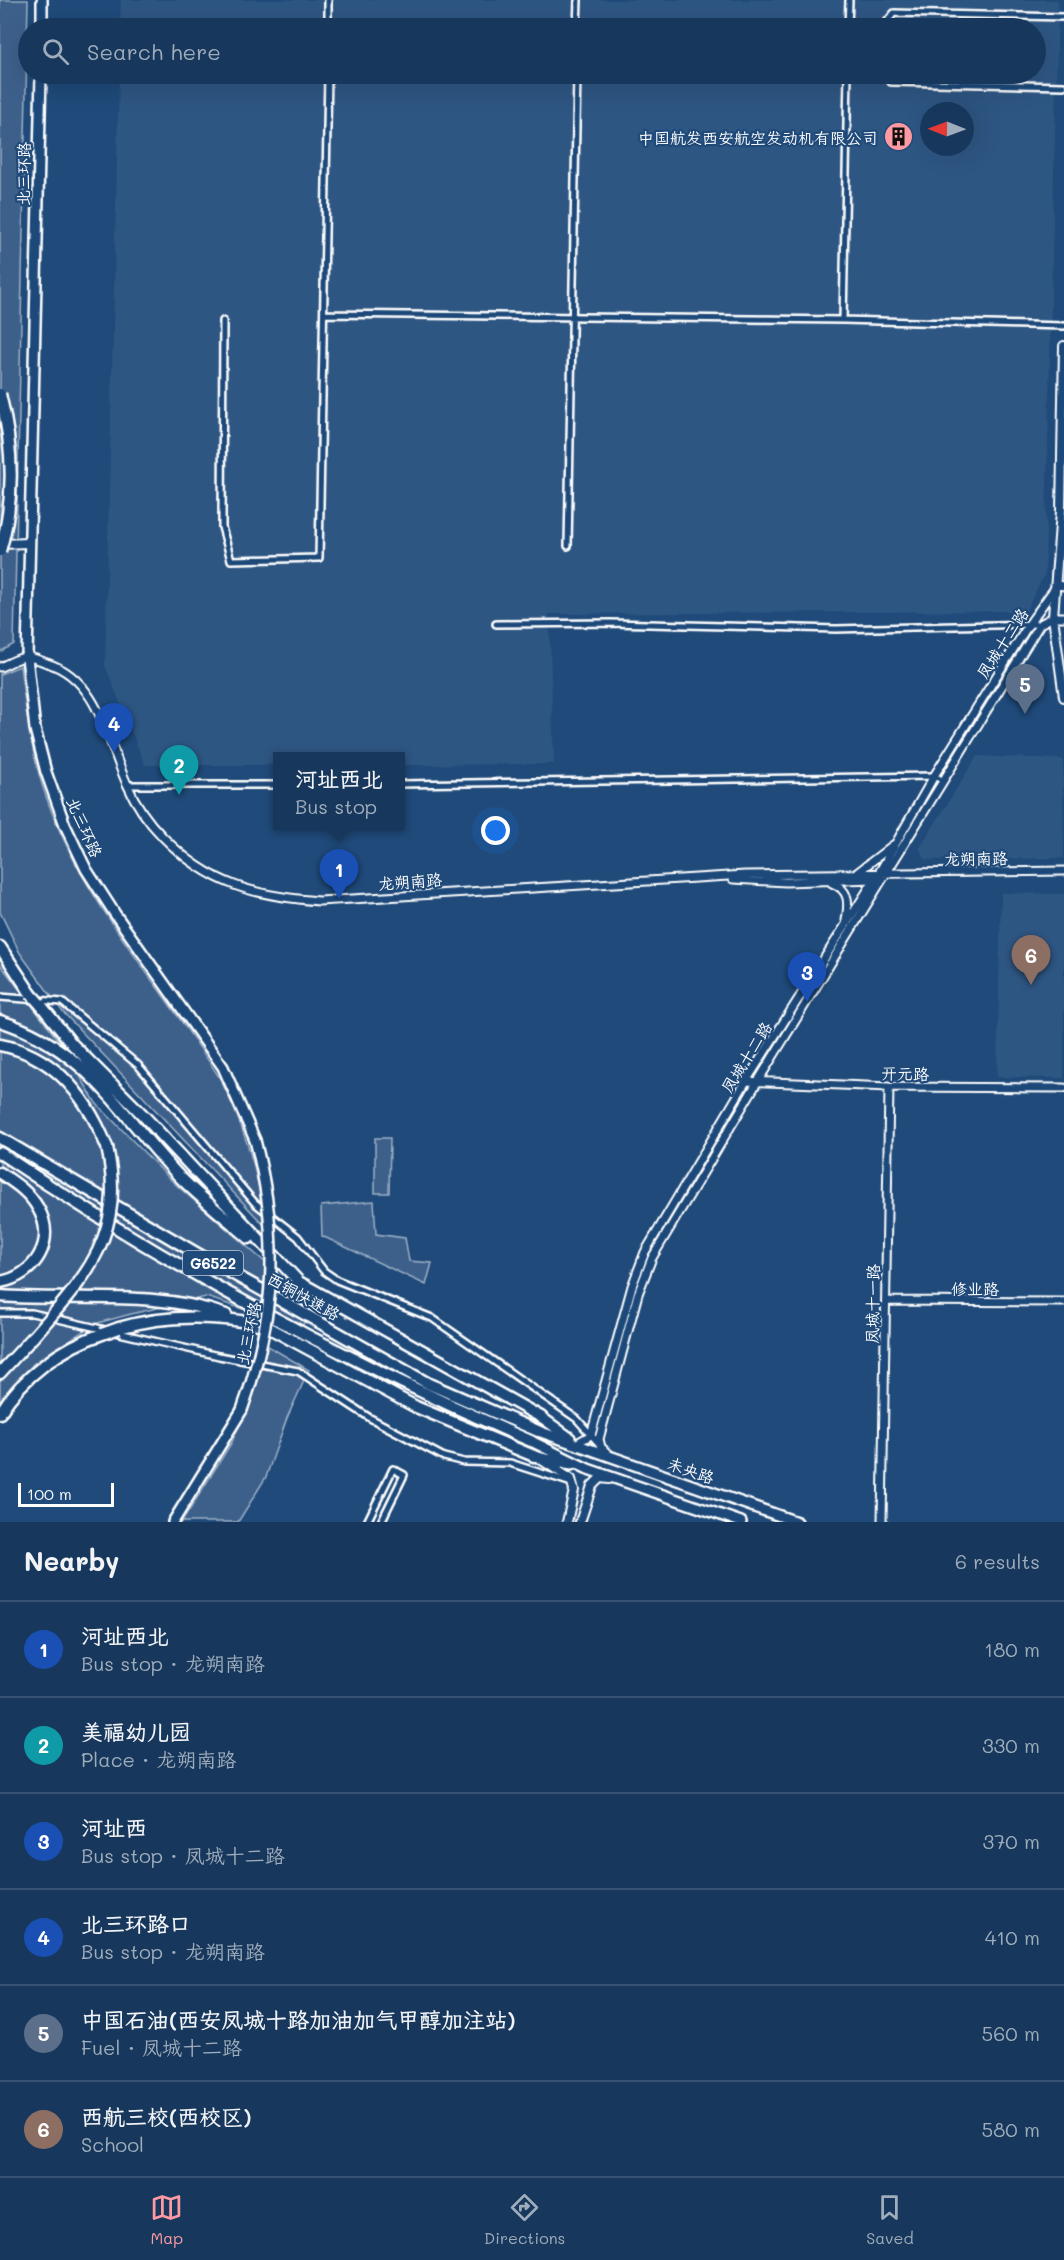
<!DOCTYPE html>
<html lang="en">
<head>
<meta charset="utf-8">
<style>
	:root { --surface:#17385c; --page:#203f62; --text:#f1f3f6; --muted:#9eacbb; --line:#365272; --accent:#ff9aa2 }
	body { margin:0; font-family:Mali,"LXGW WenKai TC",sans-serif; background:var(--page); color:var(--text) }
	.compass { position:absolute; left:920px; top:102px; width:54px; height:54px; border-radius:50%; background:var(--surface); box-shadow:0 6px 24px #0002; rotate:271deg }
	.scale { position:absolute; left:18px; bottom:15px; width:96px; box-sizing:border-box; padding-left:6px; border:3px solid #fff; border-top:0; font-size:16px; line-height:21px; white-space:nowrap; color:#fff; -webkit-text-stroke:4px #1f4a7a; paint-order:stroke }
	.you { position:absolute; left:496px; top:831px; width:21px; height:21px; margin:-15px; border:4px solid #fff; border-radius:50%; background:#1a73e8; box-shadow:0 0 0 9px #1a73e833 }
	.badge { display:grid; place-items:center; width:39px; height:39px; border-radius:50%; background:var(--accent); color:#fff; font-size:20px; font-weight:700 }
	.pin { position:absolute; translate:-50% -50px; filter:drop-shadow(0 2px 3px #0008) }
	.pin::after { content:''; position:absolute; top:32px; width:21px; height:18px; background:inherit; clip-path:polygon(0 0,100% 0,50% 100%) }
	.popup { position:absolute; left:273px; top:752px; width:132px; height:78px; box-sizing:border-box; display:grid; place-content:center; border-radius:0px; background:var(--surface); filter:drop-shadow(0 2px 4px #0005); font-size:20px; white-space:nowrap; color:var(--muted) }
	.popup b { font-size:22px; color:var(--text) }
	.popup::after { content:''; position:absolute; left:50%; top:100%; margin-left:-12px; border:12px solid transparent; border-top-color:var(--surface) }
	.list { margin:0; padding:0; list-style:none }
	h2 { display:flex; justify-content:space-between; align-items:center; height:78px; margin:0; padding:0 24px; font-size:26px }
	h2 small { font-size:20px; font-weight:400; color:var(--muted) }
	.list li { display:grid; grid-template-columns:39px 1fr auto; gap:18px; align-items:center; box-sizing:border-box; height:96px; padding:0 24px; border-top:2px solid var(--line) }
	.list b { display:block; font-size:22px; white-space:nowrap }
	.list p { margin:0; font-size:20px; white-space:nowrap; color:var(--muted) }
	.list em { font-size:20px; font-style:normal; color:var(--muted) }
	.icon { flex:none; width:33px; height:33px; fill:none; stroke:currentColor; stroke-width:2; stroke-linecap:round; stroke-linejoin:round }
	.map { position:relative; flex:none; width:1064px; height:1522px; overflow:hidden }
	.search { position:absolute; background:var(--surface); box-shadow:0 6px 24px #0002; left:18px; right:18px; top:18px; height:66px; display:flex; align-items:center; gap:15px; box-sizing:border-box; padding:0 21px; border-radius:33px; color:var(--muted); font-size:22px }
	.sheet { height:654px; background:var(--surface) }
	nav { display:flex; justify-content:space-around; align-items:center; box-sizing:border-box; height:84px; border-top:2px solid var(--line); background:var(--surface); font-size:16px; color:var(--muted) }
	nav a { display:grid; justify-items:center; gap:3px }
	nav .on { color:var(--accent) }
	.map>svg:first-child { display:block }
</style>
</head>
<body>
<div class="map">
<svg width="1064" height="1522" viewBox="0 0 1064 1522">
	<rect width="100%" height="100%" fill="#1f4a7a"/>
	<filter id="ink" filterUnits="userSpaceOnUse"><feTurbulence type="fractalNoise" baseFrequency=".0167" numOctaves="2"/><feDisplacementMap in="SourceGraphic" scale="12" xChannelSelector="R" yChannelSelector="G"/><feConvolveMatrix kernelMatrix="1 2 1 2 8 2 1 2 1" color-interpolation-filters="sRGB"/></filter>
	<g filter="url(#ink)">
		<!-- built -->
		<path fill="#2e5683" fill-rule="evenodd" d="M121,0h937l-13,573 -19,38 -477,3 5,150 -153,1 -1,-9h-122l-1,9h-132l-40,-100 14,-591h917v-46h-916zM929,111h36v36h-36z
			M977,756l86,3 1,99 -138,2 -7,-11z
			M1001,893l63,1v184l-67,-1z"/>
		<!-- green -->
		<path fill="#3c618b" stroke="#9eb0c5" stroke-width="1.5" d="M0,0h28l-14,644 -14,8z
			M20,666c6,44 11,90 27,133 36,103 115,187 172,278 24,46 40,96 46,149l-203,-215 -42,-58 -20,-41v-238z
			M0,964l59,77 37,62 78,80 140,122 -13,23 -95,-31 -75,17 -37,10 -61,40 -33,43z
			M375,1138h15l-1,55h-14z
			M374,1201l2,33 29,4 4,23 23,2 -6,22 -104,-49 -1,-30z
			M268,1346l41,24 -22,48 -21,59 -28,45h-56l50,-80 23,-54z"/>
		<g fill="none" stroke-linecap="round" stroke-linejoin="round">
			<defs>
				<path id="minor" d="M328,28v-28
					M577,28l1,-28
					M848,28l1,-28
					M882,28l12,-15 170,4
					M885,74l6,8 173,4
					M324,314l519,6 221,6
					M843,320l5,-246
					M223,321l-1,206 9,33 88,-2 9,-484
					M568,546l9,-472
					M496,624l115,-1 225,6 204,-5
					M400,784l534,-8 8,4
					M127,785h151
					M0,997l62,5 76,63 117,138 43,34 26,34 13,9 95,38 145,101 23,26
					M0,1313h32l187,43 79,15 72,47 74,39 20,5 46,1 62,20
					M367,1522l26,-53 11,6 -23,47"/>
				<path id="tertiary" d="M0,667c8,-3 17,-9 25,-10 7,-1 16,4 22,6 52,16 60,78 80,121 8,19 22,39 36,53 47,48 92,59 156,64l426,-26 319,-4
					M858,872l35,-27
					M733,879l53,3 89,-3
					M832,883c18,7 17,20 14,37
					M746,1081l143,6 175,1
					M886,1301l178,1
					M577,1443l14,-8 41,-149 13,-34 103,-174 132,-207 54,-95 95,-152 28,-39 7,1
					M609,1455l-8,-8 -2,-8 39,-145 14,-36 106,-177 282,-457 13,-7h11
					M882,1522l7,-435"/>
				<path id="secondary" d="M1064,346l-3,165 -8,106 11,80
					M0,544l29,-1
					M540,1459l31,20 3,11 -7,32
					M580,1522l12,-36 8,-8 9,1"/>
				<path id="primary" d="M541,1417l29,21
					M538,1431l259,91
					M531,1441l57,28 153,53
					M534,1456l37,9"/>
				<path id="trunk" d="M42,28v-28
					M41,74l-14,583 8,72 11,43 19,53 21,44 29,45 108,153 32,73
					M173,1522l69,-112"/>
				<path id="motorway" d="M0,947l31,47
					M40,1004l32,40 70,70 157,168 242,135
					M0,1021c86,27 119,91 177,153 22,23 48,43 72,64
					M0,1045c55,10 87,52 107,102
					M0,1138l196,115 233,131 109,47
					M0,1153c166,112 346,209 531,288
					M0,1173c15,10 29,19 38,35 19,33 -3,68 -38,74
					M0,1296c75,6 153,-7 226,19
					M119,1328c47,-14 97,-13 145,-3l152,82 118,49
					M0,1373l34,-37
					M0,1413c22,-36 62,-66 102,-79"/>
			</defs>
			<!-- minor casing -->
			<use href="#minor" stroke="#fff" stroke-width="10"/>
			<!-- tertiary casing -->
			<use href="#tertiary" stroke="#fff" stroke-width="11"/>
			<!-- secondary casing -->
			<use href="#secondary" stroke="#fff" stroke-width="12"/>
			<!-- primary casing -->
			<use href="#primary" stroke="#fff" stroke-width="14"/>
			<!-- trunk casing -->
			<use href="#trunk" stroke="#fff" stroke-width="14"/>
			<!-- motorway casing -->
			<use href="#motorway" stroke="#fff" stroke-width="15"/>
			<!-- minor -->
			<use href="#minor" stroke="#1f4a7a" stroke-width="5"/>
			<!-- tertiary -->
			<use href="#tertiary" stroke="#1f4a7a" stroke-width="7"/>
			<!-- secondary -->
			<use href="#secondary" stroke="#1f4a7a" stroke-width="8"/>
			<!-- primary -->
			<use href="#primary" stroke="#1f4a7a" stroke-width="9"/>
			<!-- trunk -->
			<use href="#trunk" stroke="#1f4a7a" stroke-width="9"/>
			<!-- motorway -->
			<use href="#motorway" stroke="#1f4a7a" stroke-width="10"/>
			<defs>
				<path id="trunk-bridge" d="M242,1410c34,-94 38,-173 13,-270"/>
				<path id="motorway-bridge" d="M0,394c13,51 15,106 0,157
					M31,994l9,10
					M102,1334l17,-6
					M34,1336c54,-61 92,-103 73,-189"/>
			</defs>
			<!-- trunk-bridge casing -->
			<use href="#trunk-bridge" stroke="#fff" stroke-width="14" stroke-linecap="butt"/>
			<!-- motorway-bridge casing -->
			<use href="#motorway-bridge" stroke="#fff" stroke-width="15" stroke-linecap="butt"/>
			<!-- trunk-bridge -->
			<use href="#trunk-bridge" stroke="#1f4a7a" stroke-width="9"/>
			<!-- motorway-bridge -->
			<use href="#motorway-bridge" stroke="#1f4a7a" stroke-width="10"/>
		</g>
	</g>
	<!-- icons -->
	<defs>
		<symbol id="building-disc" viewBox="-11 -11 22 22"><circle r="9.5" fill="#ff9aa2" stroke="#1f4a7a"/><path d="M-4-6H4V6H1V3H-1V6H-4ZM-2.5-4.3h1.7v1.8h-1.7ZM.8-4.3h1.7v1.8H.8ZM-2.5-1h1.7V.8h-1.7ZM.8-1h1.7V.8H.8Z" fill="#111"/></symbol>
	</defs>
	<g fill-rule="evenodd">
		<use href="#building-disc" x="882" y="120" width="33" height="33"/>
	</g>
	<g text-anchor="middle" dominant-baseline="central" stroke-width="4.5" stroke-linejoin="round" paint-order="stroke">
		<!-- shield labels -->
		<rect fill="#1f4a7a" stroke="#bcc9d7" stroke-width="1.5" x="183" y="1251" width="60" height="24" rx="4.5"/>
		<g font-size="15" font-weight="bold" fill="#fff">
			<text x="213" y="1263">G6522</text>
		</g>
		<!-- poi labels -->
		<g font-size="16" fill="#fff" stroke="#1f4a7a" text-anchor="end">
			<text x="878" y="137">中国航发西安航空发动机有限公司</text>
		</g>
		<!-- street labels -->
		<g font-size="16" fill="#fff" stroke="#1f4a7a">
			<text transform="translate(23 174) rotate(-89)">北三环路</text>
			<text transform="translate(1002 643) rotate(-57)">凤城十二路</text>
			<text transform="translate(85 827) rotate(66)">北三环路</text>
			<text transform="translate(976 858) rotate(-1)">龙朔南路</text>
			<text transform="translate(410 881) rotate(-4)">龙朔南路</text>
			<text transform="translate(746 1057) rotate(-58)">凤城十二路</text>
			<text transform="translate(905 1073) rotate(1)">开元路</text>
			<text x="975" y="1288">修业路</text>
			<text transform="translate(304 1296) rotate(29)">西铜快速路</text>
			<text transform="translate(872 1304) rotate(-89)">凤城十一路</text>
			<text transform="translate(248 1333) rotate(-78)">北三环路</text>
			<text transform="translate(691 1470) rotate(19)">未央路</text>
		</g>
	</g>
</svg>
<svg class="compass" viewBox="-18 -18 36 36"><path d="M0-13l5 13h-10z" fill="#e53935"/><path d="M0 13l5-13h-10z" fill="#9eacbb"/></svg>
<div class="scale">100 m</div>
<div class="you"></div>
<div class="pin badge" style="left:339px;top:899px;background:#1a4fb4">1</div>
<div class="popup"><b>河址西北</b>Bus stop</div>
<div class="pin badge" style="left:179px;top:795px;background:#0f9aa8">2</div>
<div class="pin badge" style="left:807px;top:1002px;background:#1a4fb4">3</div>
<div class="pin badge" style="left:114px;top:753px;background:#1a4fb4">4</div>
<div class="pin badge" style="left:1025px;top:714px;background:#5c6f8a">5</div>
<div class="pin badge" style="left:1031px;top:985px;background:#8d6e63">6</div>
<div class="search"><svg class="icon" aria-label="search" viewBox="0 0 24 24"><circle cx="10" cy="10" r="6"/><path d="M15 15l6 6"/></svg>Search here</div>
</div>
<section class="sheet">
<h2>Nearby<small>6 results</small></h2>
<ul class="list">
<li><span class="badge" style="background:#1a4fb4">1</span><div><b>河址西北</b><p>Bus stop · 龙朔南路</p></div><em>180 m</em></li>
<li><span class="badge" style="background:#0f9aa8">2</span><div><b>美福幼儿园</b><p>Place · 龙朔南路</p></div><em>330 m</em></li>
<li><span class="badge" style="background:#1a4fb4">3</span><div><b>河址西</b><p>Bus stop · 凤城十二路</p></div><em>370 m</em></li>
<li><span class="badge" style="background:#1a4fb4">4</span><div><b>北三环路口</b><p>Bus stop · 龙朔南路</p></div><em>410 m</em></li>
<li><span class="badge" style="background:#5c6f8a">5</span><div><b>中国石油(西安凤城十路加油加气甲醇加注站)</b><p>Fuel · 凤城十二路</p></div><em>560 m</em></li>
<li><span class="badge" style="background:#8d6e63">6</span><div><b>西航三校(西校区)</b><p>School</p></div><em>580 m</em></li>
</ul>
</section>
<nav>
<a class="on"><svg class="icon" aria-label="map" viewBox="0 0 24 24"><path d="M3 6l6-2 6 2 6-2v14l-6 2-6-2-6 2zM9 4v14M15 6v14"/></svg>Map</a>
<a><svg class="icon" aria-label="directions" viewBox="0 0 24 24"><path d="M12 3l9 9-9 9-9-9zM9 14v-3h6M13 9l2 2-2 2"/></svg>Directions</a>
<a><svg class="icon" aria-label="saved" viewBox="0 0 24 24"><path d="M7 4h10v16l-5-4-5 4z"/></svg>Saved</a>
</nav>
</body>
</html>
